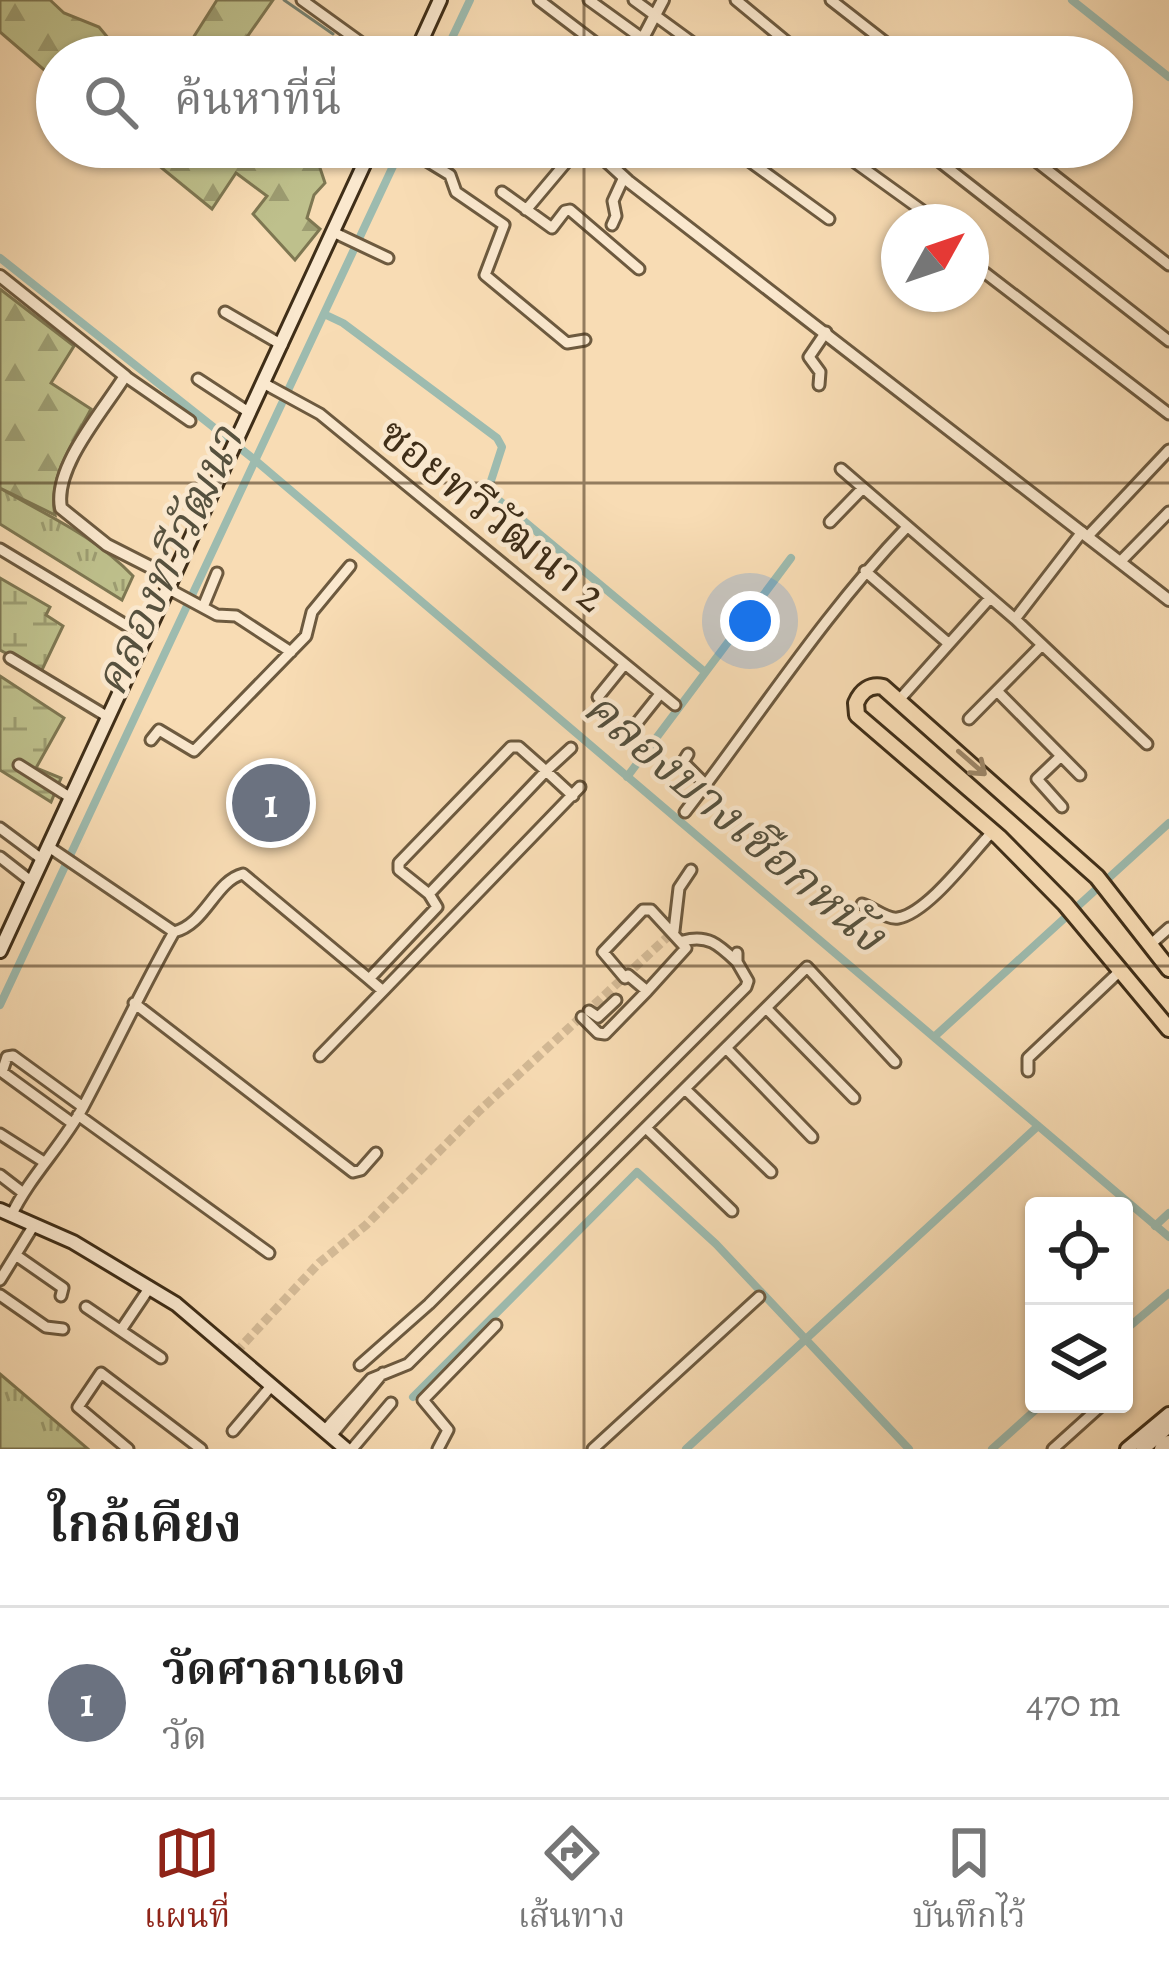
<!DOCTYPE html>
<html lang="th">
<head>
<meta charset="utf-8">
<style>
	:root { --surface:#fff; --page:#f2f2f2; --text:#222; --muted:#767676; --line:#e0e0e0; --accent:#8f2418 }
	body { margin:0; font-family:Alegreya,"Noto Serif Thai",serif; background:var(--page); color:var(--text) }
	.controls { position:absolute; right:36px; bottom:36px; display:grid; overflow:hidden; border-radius:12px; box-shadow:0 3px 9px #0004 }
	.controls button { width:108px; height:108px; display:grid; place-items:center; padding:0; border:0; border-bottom:3px solid var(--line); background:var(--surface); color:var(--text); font:60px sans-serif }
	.compass { position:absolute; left:881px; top:204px; width:108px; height:108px; border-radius:50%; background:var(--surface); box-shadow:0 3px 9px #0004; rotate:50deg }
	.you { position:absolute; left:750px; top:621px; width:42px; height:42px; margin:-30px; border:9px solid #fff; border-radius:50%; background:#1a73e8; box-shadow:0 0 0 18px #1a73e833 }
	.badge { display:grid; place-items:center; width:78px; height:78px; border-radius:50%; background:var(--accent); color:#fff; font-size:39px; font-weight:700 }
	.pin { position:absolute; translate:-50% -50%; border:6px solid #fff; box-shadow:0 3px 12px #0006 }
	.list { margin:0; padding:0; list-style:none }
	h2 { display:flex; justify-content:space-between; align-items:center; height:156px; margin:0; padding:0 48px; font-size:51px }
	h2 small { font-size:39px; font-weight:400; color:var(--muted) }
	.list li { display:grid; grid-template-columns:78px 1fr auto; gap:36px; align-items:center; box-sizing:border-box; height:192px; padding:0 48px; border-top:3px solid var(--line) }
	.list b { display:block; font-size:45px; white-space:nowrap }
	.list p { margin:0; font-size:39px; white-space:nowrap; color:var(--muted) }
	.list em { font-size:39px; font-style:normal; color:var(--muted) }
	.icon { flex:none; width:66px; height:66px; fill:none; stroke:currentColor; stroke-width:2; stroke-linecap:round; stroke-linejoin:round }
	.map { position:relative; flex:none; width:1169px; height:1449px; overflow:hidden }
	.search { position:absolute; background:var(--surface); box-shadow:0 3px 9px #0004; left:36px; right:36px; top:36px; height:132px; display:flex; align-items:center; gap:30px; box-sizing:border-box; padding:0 42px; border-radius:66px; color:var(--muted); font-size:45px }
	.sheet { height:348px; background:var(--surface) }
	nav { display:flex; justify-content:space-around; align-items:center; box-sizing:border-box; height:168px; border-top:3px solid var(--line); background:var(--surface); font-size:33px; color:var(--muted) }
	nav a { display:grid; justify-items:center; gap:6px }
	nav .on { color:var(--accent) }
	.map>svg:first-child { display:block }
</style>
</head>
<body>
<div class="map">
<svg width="1169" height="1449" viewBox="0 0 1169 1449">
	<defs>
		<pattern id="grass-tufts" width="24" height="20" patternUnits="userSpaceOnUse" patternTransform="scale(3)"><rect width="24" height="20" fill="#bec08c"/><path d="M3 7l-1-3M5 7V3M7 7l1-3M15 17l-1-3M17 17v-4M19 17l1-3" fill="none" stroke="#9c9c71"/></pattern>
		<pattern id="forest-firs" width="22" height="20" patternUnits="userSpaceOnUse" patternTransform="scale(3)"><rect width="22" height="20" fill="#bec08c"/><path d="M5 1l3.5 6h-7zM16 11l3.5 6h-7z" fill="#9c9c71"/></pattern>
		<pattern id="wetland-marsh" width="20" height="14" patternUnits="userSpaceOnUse" patternTransform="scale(3)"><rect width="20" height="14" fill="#bec08c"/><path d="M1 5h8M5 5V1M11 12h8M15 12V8" fill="none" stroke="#9c9c71"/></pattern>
	</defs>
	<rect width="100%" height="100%" fill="#f8dcb4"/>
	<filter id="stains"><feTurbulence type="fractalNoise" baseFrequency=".00167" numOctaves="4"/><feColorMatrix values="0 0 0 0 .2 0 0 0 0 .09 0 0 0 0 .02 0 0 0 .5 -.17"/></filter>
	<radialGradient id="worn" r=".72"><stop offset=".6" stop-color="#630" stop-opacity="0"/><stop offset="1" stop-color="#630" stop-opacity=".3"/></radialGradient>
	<!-- grass -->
	<path fill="url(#grass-tufts)" stroke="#7e7752" stroke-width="3" d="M0,488c47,28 94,47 133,88l-11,24 -122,-76z
		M0,1374l88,75h-88z"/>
	<!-- forest -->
	<path fill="url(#forest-firs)" stroke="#7e7752" stroke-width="3" d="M0,0h50l14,13 35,14 25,30h-67v24l-57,-49z
		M217,0h56l-40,57h-52z
		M136,147h177l12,36 -11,12 -7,23 13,11 -25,31 -42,-46 14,-18 -31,-23 -24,36z
		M0,289l74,57 -23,37 40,26c-17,33 -44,68 -36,106l-55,-27z"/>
	<!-- wetland -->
	<path fill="url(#wetland-marsh)" stroke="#7e7752" stroke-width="3" d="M0,578l50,29 -4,8 17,11 -22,46 -41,-22z
		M0,676l64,42 -28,50 25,10 -10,24 -51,-32z"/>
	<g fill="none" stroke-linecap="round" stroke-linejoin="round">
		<!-- stream -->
		<path stroke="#778373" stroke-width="3" d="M284,0l49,34"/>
		<!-- canal -->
		<path stroke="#9dbbaf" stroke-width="8" d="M1072,0l97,77
			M443,57l27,-57
			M0,258l255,202 914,777
			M324,314l19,9 154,115 5,9 -13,40 5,9 211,176
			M627,777l164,-219
			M0,1005l402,-858
			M934,1037l235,-214
			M1155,1226l14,-13
			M1124,1331l45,-38
			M413,1397l224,-225 79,72 193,205
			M686,1449l352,-323
			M992,1449l50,-45"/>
		<!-- minor-tunnel -->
		<path stroke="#d3b995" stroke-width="9" stroke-dasharray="9 4.5" stroke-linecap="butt" d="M236,1352l83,-89 47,-38 112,-113 196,-181"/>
		<defs>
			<path id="minor" d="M302,0l79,57
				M539,0l75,57
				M589,0l54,39
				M634,0l78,57
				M736,0l69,57
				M831,0l73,57
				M404,147l46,28 6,17 48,33 -19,50 82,68 18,-3
				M730,147l99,72
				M834,147l104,75
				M921,147l248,194
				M1018,147l151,118
				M502,192l50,36 13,-17 5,-1 69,59
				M526,210l53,-63
				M612,225l4,-9 -3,-15 11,-24
				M333,232l55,26
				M971,262l198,152
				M225,312l57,33
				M125,376l65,45
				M198,379l52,34
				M265,384l55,30 355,291
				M819,385l1,-13 -11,-15 17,-25
				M841,469l174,150 132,125
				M830,522l33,-34
				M1088,536l81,-86
				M0,549l144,87
				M1121,561l48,-49
				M865,571l83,72
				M167,588l50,27 19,1 55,36
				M203,607l14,-34
				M1015,619l67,-87
				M10,658l98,59
				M998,692l82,83
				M598,697l26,-32
				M899,700l91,-102
				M969,719l72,-73
				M628,734l32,-40
				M151,740l8,-10 35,21 112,-115 6,-24 38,-46
				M688,754l-5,8 23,23
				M1061,756l-24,23 25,28
				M19,765l52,33
				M685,812c74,-96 138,-197 222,-285
				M0,828l43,32
				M49,847l125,85
				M0,857l32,25
				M429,894l117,-123 27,25
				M862,904c11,3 25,16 36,14 30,-5 73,-64 94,-86
				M674,931l5,-43 12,-18
				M683,941c25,-7 36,4 54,21
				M1151,944l18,-16
				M625,978l-22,-26 40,-42h8l35,38 -39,43 -19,-16
				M369,979l14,12 197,-204
				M134,1003l219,169 8,-2 15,-17
				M766,1008l88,90
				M589,1011l9,6 18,-17
				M582,1017l16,16 7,1 42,-43
				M726,1048l86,89
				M320,1056l63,-65
				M1028,1071v-13l93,-88
				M685,1089l86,83
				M78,1115l191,138
				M72,1123l-70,-51 5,-15 6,-1 70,51
				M646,1128l86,83
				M0,1134l44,28
				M0,1175l22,17
				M11,1216c19,-40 51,-70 72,-109 31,-58 58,-117 91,-175 32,-8 41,-51 69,-58l126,105 68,-72 -8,-13 -30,-24v-7l112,-116h8l27,24 25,-23
				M17,1256l46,32 -2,8
				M0,1280l34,-55
				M0,1295l46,32 17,2
				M86,1307l75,51
				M121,1330l29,-43
				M360,1365l69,-61 317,-317 2,-6 -11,-19v-9
				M325,1430l46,-51 37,-15 399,-397 88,95
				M233,1431l39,-46
				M331,1436l52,-63
				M128,1449l-50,-42 23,-34 100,76
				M352,1449l39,-46
				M438,1449l10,-19 -25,-30 73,-75
				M593,1449l166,-152
				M1053,1449l50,-45"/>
			<path id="tertiary" d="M633,57l30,-57
				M591,147l37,34 541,419
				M0,276l125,100c-21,34 -72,91 -64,132l46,37 65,33"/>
			<path id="secondary" d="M414,57l26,-57
				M0,951l372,-804
				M0,1210l73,32 103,62 170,145
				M1127,1449l42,-35
				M1143,1449l26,-23
				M1161,1449l8,-7"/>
			<path id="primary" d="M1169,969l-72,-92 -214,-190c-13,-3 -22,4 -27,16l1,12 142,122 66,67 104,125"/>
		</defs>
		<!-- minor casing -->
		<use href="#minor" stroke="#6d5a3f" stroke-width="15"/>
		<!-- tertiary casing -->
		<use href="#tertiary" stroke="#6d5a3f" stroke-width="16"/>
		<!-- secondary casing -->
		<use href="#secondary" stroke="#3f2e18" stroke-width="18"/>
		<!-- primary casing -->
		<use href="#primary" stroke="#3f2e18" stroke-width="20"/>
		<!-- minor -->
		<use href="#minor" stroke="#fae8ce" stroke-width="9"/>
		<!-- tertiary -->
		<use href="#tertiary" stroke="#fae8ce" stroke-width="10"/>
		<!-- secondary -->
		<use href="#secondary" stroke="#fae8ce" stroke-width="12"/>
		<!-- primary -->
		<use href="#primary" stroke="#f8dcb4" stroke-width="14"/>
	</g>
	<!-- one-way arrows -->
	<defs><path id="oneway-shaft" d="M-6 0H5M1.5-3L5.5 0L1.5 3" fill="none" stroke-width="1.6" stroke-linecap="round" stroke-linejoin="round" transform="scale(3)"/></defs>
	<use stroke="#9c8566" href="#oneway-shaft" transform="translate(972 763) rotate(41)"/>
	<!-- grid -->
	<path fill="none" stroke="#3f2e18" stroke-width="3" stroke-opacity="0.55" d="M584,0v57M584,147v1302M0,483h1169M0,966h1169"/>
	<g text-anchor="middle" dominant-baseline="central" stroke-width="9" stroke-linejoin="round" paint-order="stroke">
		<!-- street labels -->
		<g font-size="45" fill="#3f2e18" stroke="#fae8ce">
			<text transform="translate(493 515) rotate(39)">ซอยทวีวัฒนา 2</text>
		</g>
		<!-- water labels -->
		<g font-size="48" font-style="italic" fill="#56513e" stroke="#fae8ce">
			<text transform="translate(168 561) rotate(-65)">คลองทวีวัฒนา</text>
			<text transform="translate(735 821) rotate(40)">คลองบางเชือกหนัง</text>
		</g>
	</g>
	<rect width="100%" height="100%" filter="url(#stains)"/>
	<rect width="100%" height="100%" fill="url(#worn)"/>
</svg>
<div class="controls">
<button><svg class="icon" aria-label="locate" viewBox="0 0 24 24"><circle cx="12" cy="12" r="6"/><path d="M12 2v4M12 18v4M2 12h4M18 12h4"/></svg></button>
<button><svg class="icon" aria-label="layers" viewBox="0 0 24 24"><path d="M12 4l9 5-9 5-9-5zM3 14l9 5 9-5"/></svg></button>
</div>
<svg class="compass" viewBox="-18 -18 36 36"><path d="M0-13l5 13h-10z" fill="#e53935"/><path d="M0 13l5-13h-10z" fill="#767676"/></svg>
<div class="you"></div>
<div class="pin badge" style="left:271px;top:803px;background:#6b7280">1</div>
<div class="search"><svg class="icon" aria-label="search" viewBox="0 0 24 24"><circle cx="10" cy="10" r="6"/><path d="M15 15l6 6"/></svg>ค้นหาที่นี่</div>
</div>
<section class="sheet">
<h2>ใกล้เคียง<small></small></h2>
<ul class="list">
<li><span class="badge" style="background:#6b7280">1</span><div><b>วัดศาลาแดง</b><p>วัด</p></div><em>470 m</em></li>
</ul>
</section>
<nav>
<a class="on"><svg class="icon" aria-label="map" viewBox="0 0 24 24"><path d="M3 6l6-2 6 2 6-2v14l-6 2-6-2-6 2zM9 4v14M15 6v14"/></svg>แผนที่</a>
<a><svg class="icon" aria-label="directions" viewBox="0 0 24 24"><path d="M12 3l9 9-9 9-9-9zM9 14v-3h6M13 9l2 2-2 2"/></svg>เส้นทาง</a>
<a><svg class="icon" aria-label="saved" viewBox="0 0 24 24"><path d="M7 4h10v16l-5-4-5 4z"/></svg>บันทึกไว้</a>
</nav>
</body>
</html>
